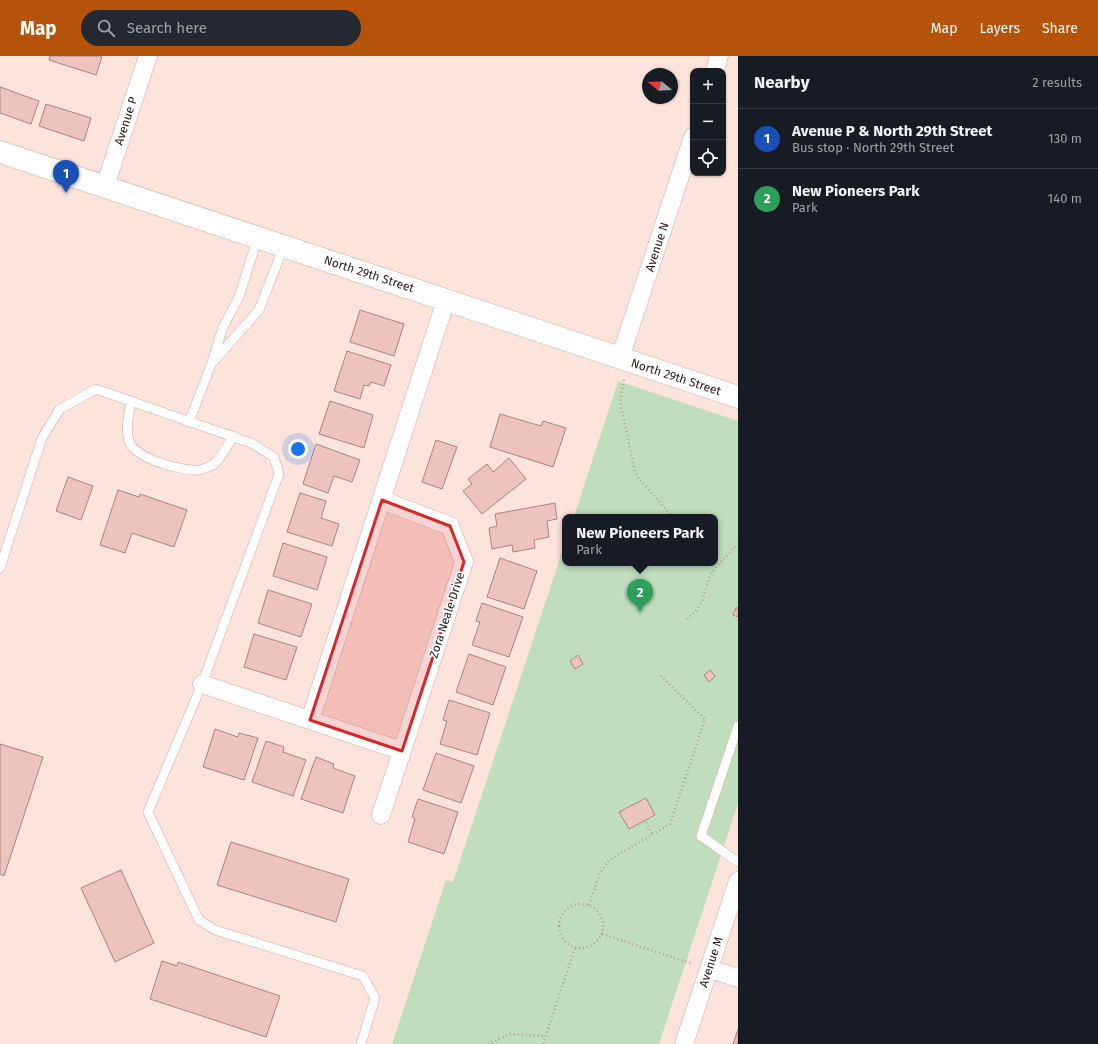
<!DOCTYPE html>
<html lang="en">
<head>
<meta charset="utf-8">
<style>
	:root { --surface:#171b24; --page:#242831; --text:#f1f3f6; --muted:#9ea1a6; --line:#363941; --accent:#b45309 }
	body { margin:0; font-family:"Fira Sans",sans-serif; background:var(--page); color:var(--text) }
	.controls { position:absolute; right:12px; top:12px; display:grid; overflow:hidden; border-radius:8px; box-shadow:0 1px 3px #0004 }
	.controls button { width:36px; height:36px; display:grid; place-items:center; padding:0; border:0; border-bottom:1px solid var(--line); background:var(--surface); color:var(--text); font:20px sans-serif }
	.compass { position:absolute; left:642px; top:12px; width:36px; height:36px; border-radius:50%; background:var(--surface); box-shadow:0 1px 3px #0004; rotate:288deg }
	.you { position:absolute; left:298px; top:393px; width:14px; height:14px; margin:-10px; border:3px solid #fff; border-radius:50%; background:#1a73e8; box-shadow:0 0 0 6px #1a73e833 }
	.badge { display:grid; place-items:center; width:26px; height:26px; border-radius:50%; background:var(--accent); color:#fff; font-size:13px; font-weight:700 }
	.pin { position:absolute; translate:-50% -33px; filter:drop-shadow(0 1px 2px #0008) }
	.pin::after { content:''; position:absolute; top:21px; width:14px; height:12px; background:inherit; clip-path:polygon(0 0,100% 0,50% 100%) }
	.popup { position:absolute; left:562px; top:458px; width:156px; height:52px; box-sizing:border-box; display:grid; place-content:center; border-radius:8px; background:var(--surface); filter:drop-shadow(0 1px 3px #0005); font-size:13px; white-space:nowrap; color:var(--muted) }
	.popup b { font-size:15px; color:var(--text) }
	.popup::after { content:''; position:absolute; left:50%; top:100%; margin-left:-8px; border:8px solid transparent; border-top-color:var(--surface) }
	.list { margin:0; padding:0; list-style:none }
	h2 { display:flex; justify-content:space-between; align-items:center; height:52px; margin:0; padding:0 16px; font-size:17px }
	h2 small { font-size:13px; font-weight:400; color:var(--muted) }
	.list li { display:grid; grid-template-columns:26px 1fr auto; gap:12px; align-items:center; box-sizing:border-box; height:60px; padding:0 16px; border-top:1px solid var(--line) }
	.list b { display:block; font-size:15px; white-space:nowrap }
	.list p { margin:0; font-size:13px; white-space:nowrap; color:var(--muted) }
	.list em { font-size:13px; font-style:normal; color:var(--muted) }
	.icon { flex:none; width:22px; height:22px; fill:none; stroke:currentColor; stroke-width:2; stroke-linecap:round; stroke-linejoin:round }
	.map { position:relative; flex:none; width:738px; height:988px; overflow:hidden }
	header { display:flex; align-items:center; gap:24px; box-sizing:border-box; height:56px; padding:0 20px; background:var(--accent); color:#fff }
	header strong { font-size:19px }
	nav { display:flex; gap:22px; margin-inline-start:auto; font-size:14px }
	.search { width:280px; height:36px; background:var(--page); display:flex; align-items:center; gap:10px; box-sizing:border-box; padding:0 14px; border-radius:22px; color:var(--muted); font-size:15px }
	main { display:flex }
	aside { flex:1; background:var(--surface) }
	.map>svg:first-child { display:block }
</style>
</head>
<body>
<header>
<strong>Map</strong>
<div class="search"><svg class="icon" aria-label="search" viewBox="0 0 24 24"><circle cx="10" cy="10" r="6"/><path d="M15 15l6 6"/></svg>Search here</div>
<nav><a>Map</a><a>Layers</a><a>Share</a></nav>
</header>
<main>
<div class="map">
<svg width="738" height="988" viewBox="0 0 738 988">
	<rect width="100%" height="100%" fill="#fce4dc"/>
	<!-- green -->
	<path fill="#c0debe" d="M618,325l120,40v382l-79,241h-267l54,-164 7,2 112,-339v20h150v-46h-141z"/>
	<!-- building -->
	<path fill="#edc3c0" stroke="#aa8380" d="M50,0h50l2,1 -6,18 -47,-15z
		M0,31l39,14 -8,23 -31,-11z
		M46,48l45,14 -7,23 -45,-15z
		M360,254l44,14 -10,32 -44,-14z
		M347,295l44,14 -7,21 -13,-4 -2,4 -5,-1 -4,14 -26,-8z
		M330,345l43,14 -9,33 -45,-14z
		M500,358l41,12 2,-5 23,7 -13,39 -63,-20z
		M436,384l21,7 -15,42 -20,-7z
		M316,388l44,16 -8,22 -18,-6 -6,17 -25,-9z
		M509,402l17,21 -44,35 -19,-23 9,-7 -4,-5 19,-15 6,8z
		M68,421l25,9 -12,34 -25,-9z
		M118,434l21,7 1,-3 47,16 -13,37 -42,-14 -7,20 -25,-8z
		M300,437l26,8 -5,17 18,6 -7,22 -45,-14z
		M555,447l2,16 -10,2 2,16 -15,3 1,8 -22,4 -1,-7 -20,4 -3,-21 8,-2 -2,-12z
		M283,487l44,14 -10,33 -44,-14z
		M500,502l37,13 -13,38 -37,-12z
		M268,534l44,14 -11,33 -43,-14z
		M482,547l41,14 -14,40 -37,-12 8,-23 -4,-1z
		M736,552h2v9l-5,-2z
		M254,578l43,13 -11,33 -42,-13z
		M469,598l37,13 -13,38 -37,-13z
		M578,599l5,9 -8,5 -5,-8z
		M710,614l5,6 -6,6 -5,-7z
		M449,644l41,13 -13,42 -37,-11 7,-23 -4,-1z
		M215,673l23,8 1,-4 19,5 -14,42 -41,-13z
		M266,685l18,6 -1,5 23,8 -13,36 -41,-14z
		M0,688l43,13 -39,119 -4,-2z
		M436,697l38,13 -13,37 -38,-13z
		M316,701l18,7 -1,4 22,8 -12,37 -42,-14z
		M646,742l9,17 -26,14 -10,-17z
		M418,743l40,13 -14,42 -36,-12 7,-23 -3,-2z
		M231,786l118,37 -13,43 -119,-37z
		M121,814l33,73 -39,19 -34,-74z
		M162,905l15,5 1,-4 102,34 -14,41 -116,-38z
		M738,973v15h-5z"/>
	<g fill="none" stroke-linecap="round" stroke-linejoin="round">
		<defs>
			<path id="service" d="M213,306l46,-52 25,-64
				M131,345c-2,13 -6,27 -2,40 5,17 54,31 70,29 4,-1 12,-4 15,-6 8,-6 14,-19 19,-28
				M189,366l22,-57 12,-38 16,-30 19,-60
				M0,512l42,-130 18,-29 36,-20 155,54 23,14 5,17 -77,210 -54,128 51,108 16,10 148,46 12,22 -14,46
				M738,670l-37,110 37,26"/>
			<path id="minor" d="M715,15l4,-15
				M105,130l43,-130
				M620,302l73,-221
				M202,628l200,67
				M310,664l136,-420
				M381,759l83,-253 -14,-36 -68,-26
				M710,913l28,9
				M684,988l54,-163"/>
			<path id="tertiary" d="M0,96l738,245"/>
		</defs>
		<!-- service casing -->
		<use href="#service" stroke="#d0ab9e" stroke-width="10"/>
		<!-- minor casing -->
		<use href="#minor" stroke="#d0ab9e" stroke-width="19"/>
		<!-- tertiary casing -->
		<use href="#tertiary" stroke="#d0ab9e" stroke-width="23"/>
		<!-- path -->
		<path stroke="#b19c95" stroke-width="2.5" stroke-dasharray="1 3" stroke-linecap="butt" d="M624,324l-4,21 15,71 5,8 33,37
			M687,563l9,-8 6,-10 7,-23 8,-12 21,-22
			M646,766l6,12
			M559 870a22 22 0 1 1 44 0a22 22 0 1 1-44 0Z
			M589,849l11,-32 9,-13 61,-36 35,-105 -46,-45
			M602,878l91,30
			M488,988l22,-10 36,2
			M543,988l32,-96"/>
		<!-- service -->
		<use href="#service" stroke="#fff" stroke-width="9"/>
		<!-- minor -->
		<use href="#minor" stroke="#fff" stroke-width="18"/>
		<!-- tertiary -->
		<use href="#tertiary" stroke="#fff" stroke-width="22"/>
	</g>
	<!-- marked area -->
	<path fill="#d62828" fill-opacity="0.2" stroke="#d62828" stroke-width="3" stroke-linejoin="round" d="M382,444l68,26 14,36 -62,189 -92,-31z"/>
	<g text-anchor="middle" dominant-baseline="central" stroke-width="3.5" stroke-linejoin="round" paint-order="stroke">
		<!-- street labels -->
		<g font-size="12" fill="#281a15" stroke="#fff">
			<text transform="translate(126 65) rotate(-72)">Avenue P</text>
			<text transform="translate(657 191) rotate(-72)">Avenue N</text>
			<text transform="translate(369 218) rotate(18)">North 29th Street</text>
			<text transform="translate(676 321) rotate(18)">North 29th Street</text>
			<text transform="translate(447 559) rotate(-72)">Zora Neale Drive</text>
			<text transform="translate(711 906) rotate(-72)">Avenue M</text>
		</g>
	</g>
</svg>
<div class="controls">
<button>+</button>
<button>−</button>
<button><svg class="icon" aria-label="locate" viewBox="0 0 24 24"><circle cx="12" cy="12" r="6"/><path d="M12 2v4M12 18v4M2 12h4M18 12h4"/></svg></button>
</div>
<svg class="compass" viewBox="-18 -18 36 36"><path d="M0-13l5 13h-10z" fill="#e53935"/><path d="M0 13l5-13h-10z" fill="#9ea1a6"/></svg>
<div class="you"></div>
<div class="pin badge" style="left:66px;top:137px;background:#1a4fb4">1</div>
<div class="pin badge" style="left:640px;top:556px;background:#2e9e5b">2</div>
<div class="popup"><b>New Pioneers Park</b>Park</div>
</div>
<aside>
<h2>Nearby<small>2 results</small></h2>
<ul class="list">
<li><span class="badge" style="background:#1a4fb4">1</span><div><b>Avenue P &amp; North 29th Street</b><p>Bus stop · North 29th Street</p></div><em>130 m</em></li>
<li><span class="badge" style="background:#2e9e5b">2</span><div><b>New Pioneers Park</b><p>Park</p></div><em>140 m</em></li>
</ul>
</aside>
</main>
</body>
</html>
